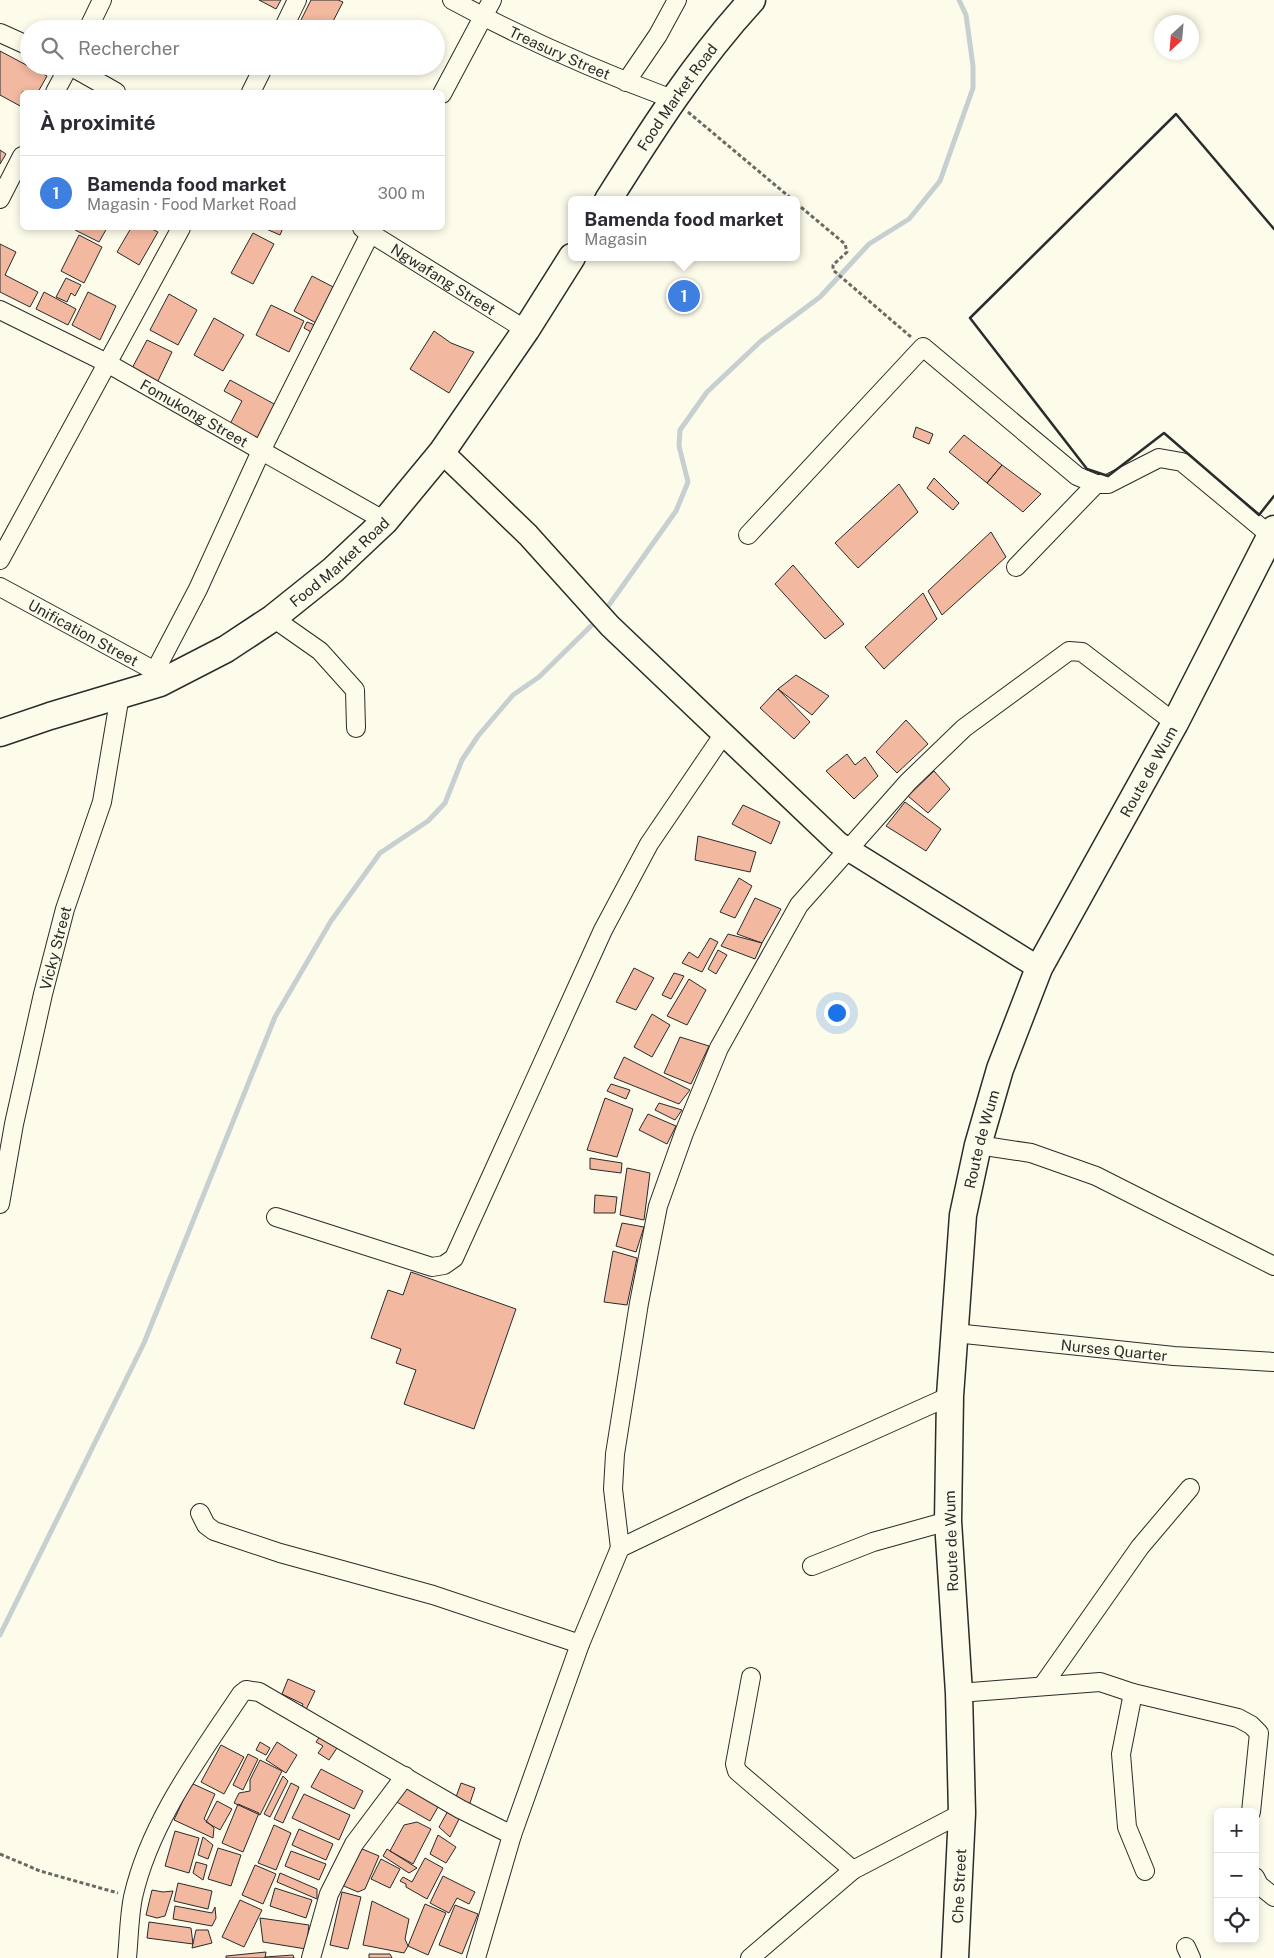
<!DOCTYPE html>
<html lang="fr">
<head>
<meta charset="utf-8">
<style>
	:root { --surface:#fff; --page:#f2f2f3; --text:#2b2b33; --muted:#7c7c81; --line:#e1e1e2; --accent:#db2777 }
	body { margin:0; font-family:"Public Sans",sans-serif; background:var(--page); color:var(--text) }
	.controls { position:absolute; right:15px; bottom:15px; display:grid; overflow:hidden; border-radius:8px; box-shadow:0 2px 8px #0003 }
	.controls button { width:45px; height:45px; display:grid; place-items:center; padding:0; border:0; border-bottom:1px solid var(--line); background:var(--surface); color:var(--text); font:25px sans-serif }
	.compass { position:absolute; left:1154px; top:15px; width:45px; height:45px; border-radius:50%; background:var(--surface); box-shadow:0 2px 8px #0003; rotate:206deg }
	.you { position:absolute; left:836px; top:1012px; width:18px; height:18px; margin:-12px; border:4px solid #fff; border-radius:50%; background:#1a73e8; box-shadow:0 0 0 8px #1a73e833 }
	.badge { display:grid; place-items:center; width:32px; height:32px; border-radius:50%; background:var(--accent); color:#fff; font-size:16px; font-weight:700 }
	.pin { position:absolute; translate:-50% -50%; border:2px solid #fff; box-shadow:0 1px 5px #0006 }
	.popup { position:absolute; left:568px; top:196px; width:232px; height:65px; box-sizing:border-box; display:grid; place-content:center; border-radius:8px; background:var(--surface); filter:drop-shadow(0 1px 4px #0005); font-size:16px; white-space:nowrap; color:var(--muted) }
	.popup b { font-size:19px; color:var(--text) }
	.popup::after { content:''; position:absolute; left:50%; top:100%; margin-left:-10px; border:10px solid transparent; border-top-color:var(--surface) }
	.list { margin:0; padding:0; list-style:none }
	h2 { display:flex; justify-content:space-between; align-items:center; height:65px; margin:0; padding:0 20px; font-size:21px }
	h2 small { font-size:16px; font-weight:400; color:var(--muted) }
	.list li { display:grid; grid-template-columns:32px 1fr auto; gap:15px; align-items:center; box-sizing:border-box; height:75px; padding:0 20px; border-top:1px solid var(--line) }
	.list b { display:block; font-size:19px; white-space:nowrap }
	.list p { margin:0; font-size:16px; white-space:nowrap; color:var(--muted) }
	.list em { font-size:16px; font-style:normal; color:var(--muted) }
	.icon { flex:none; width:28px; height:28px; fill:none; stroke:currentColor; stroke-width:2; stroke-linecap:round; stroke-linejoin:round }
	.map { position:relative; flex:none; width:1274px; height:1958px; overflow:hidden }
	.search { position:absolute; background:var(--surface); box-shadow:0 2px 8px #0003; left:20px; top:20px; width:425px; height:55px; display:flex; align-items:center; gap:12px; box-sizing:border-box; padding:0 18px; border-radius:28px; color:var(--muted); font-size:19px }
	.panel { position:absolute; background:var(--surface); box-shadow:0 2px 8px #0003; left:20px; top:90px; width:425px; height:140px; border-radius:8px }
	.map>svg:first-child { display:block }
</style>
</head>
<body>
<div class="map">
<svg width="1274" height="1958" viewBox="0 0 1274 1958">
	<rect width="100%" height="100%" fill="#fdfbea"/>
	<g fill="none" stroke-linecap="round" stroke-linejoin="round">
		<!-- stream -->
		<path stroke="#c7d0d0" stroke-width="5" d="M604,612l72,-101 12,-29 -9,-36 1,-16 27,-38 54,-51 59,-44 49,-53 40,-25 31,-38 33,-93v-22l-7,-51 -7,-15
			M0,1635l144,-292 131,-326 56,-96 49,-68 48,-32 17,-18 17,-43 16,-24 35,-41 26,-18 58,-57"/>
	</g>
	<!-- building -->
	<path fill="#f2b8a0" stroke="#2b2b2b" d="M259,0h22l-5,9z
		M311,0h27l5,2 -14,27h-17l-12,-7z
		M0,51l47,25 -9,16h-16v15l-22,-12z
		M0,150l6,4 -6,10z
		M76,228h31l-8,14 -24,-12z
		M131,228h19l8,4 -19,33 -22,-13z
		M264,228h19l-3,7z
		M253,233l21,11 -21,40 -22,-11z
		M79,235l23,12 -18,36 -23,-12z
		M0,244l16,8 -11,23 33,17 -8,15 -30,-15z
		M312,276l25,13 -19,35 -24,-13z
		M66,278l15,7 -6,11 -4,-3 -4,9 -11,-5z
		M44,292l32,17 -8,16 -32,-16z
		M88,292l28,14 -16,34 -28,-15z
		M169,294l28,16 -19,35 -28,-15z
		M271,305l33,16 -15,31 -33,-17z
		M214,318l30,17 -21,36 -29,-16z
		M307,322l8,3 -4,7 -7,-4z
		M434,331l17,12 23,9 -25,41 -39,-24z
		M147,340l25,12 -16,33 -26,-13z
		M230,380l46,25 -18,34 -28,-15 12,-23 -18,-10z
		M916,427l17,7 -4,10 -16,-7z
		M964,435l38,30 -15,18 -38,-31z
		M1002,465l39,29 -18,18 -36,-29z
		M934,478l25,25 -6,7 -26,-22z
		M899,484l19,28 -60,56 -23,-25z
		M991,532l15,25 -64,58 -14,-24z
		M793,565l51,59 -19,15 -50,-55z
		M923,593l14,26 -53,50 -19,-22z
		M796,675l33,21 -17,19 -34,-26z
		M778,689l32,33 -16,17 -34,-31z
		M906,720l22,24 -31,29 -21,-21z
		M847,754l8,11 10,-8 13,19 -24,23 -28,-28z
		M934,771l16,18 -22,24 -20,-17z
		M905,802l36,27 -15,22 -40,-25z
		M743,805l37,17 -9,22 -39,-20z
		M698,836l58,16 -6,20 -55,-12z
		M739,878l13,8 -17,32 -15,-6z
		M755,898l26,11 -19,34 -25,-9z
		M728,934l34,9 -7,16 -34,-13z
		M710,938l8,4 -16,30 -20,-9 7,-11 9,6z
		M718,950l9,5 -11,19 -8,-5z
		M634,968l20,10 -18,32 -20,-8z
		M674,973l10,3 -13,23 -9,-4z
		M689,979l17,11 -19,35 -20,-9z
		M652,1014l18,11 -18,32 -18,-10z
		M680,1037l29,9 -18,38 -27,-11z
		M624,1057l66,33 -11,14 -65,-26z
		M611,1084l19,6 -4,9 -19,-8z
		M605,1098l28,11 -16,48 -30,-7z
		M659,1103l23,7 -7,10 -20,-10z
		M648,1114l28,12 -9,18 -28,-14z
		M590,1158l32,5 -1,10 -31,-4z
		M627,1168l23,5 -6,47 -24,-5z
		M595,1195l22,2 -2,16h-21z
		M622,1223l22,4 -8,25 -20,-6z
		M613,1251l24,7 -10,47 -23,-3z
		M411,1272l105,37 -42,120 -70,-25 12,-34 -20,-7 5,-14 -30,-11 17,-48 15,5z
		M288,1679l27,12 -11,23 -5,-2 4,-8 -21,-10z
		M323,1732l18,10 -12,18 -11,-7 5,-7 -7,-4z
		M260,1742l10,6 -4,7 -10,-5z
		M277,1742l20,13 -11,18 -20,-13z
		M221,1745l23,12 -20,37 -23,-12z
		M248,1754l10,5 -15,31 -10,-5z
		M260,1760l22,11 -22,44 -26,-12 5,-10 11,-2v-11z
		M321,1769l42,22 -9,18 -43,-22z
		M283,1776l5,5 -18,36 -6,-3z
		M407,1782l30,18 1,7 -8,14 -35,-20z
		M191,1783l24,11 -11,25 10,9 -1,10 -39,-18z
		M291,1783l8,4 -16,36 -9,-4z
		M461,1783l14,5 -7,21 -13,-9z
		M304,1794l46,21 -11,25 -47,-22z
		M217,1801l15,8 -12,21 -14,-8z
		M238,1804l21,9 -16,39 -21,-9z
		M449,1809l12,6 -11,22 -11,-10z
		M417,1822l14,7 -18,35 -23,-13 14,-26z
		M274,1825l17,8 -15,37 -18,-7z
		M299,1829l34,15 -7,16 -34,-15z
		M175,1831l24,7 -10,35 -24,-7z
		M438,1835l18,12 -10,16 -16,-9z
		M203,1837l10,8 -5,14 -10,-4z
		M355,1846l24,10 -14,33 -7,3 -19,-8z
		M218,1848l23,7 -10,31 -23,-7z
		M387,1849l30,19 -8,5 -26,-17z
		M291,1851l35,13 -7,16 -34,-14z
		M425,1858l18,10 -16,31 -21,-12v-3l-6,-3 3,-4 9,5z
		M381,1859l19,10 -10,19 -19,-9z
		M196,1862l11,3 -4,15 -10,-7z
		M255,1865l21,9 -13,30 -21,-9z
		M280,1873l37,16v10l-40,-17z
		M443,1876l32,16 -6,12 -12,-6 -8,15 -19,-10z
		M178,1883l34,8 -4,18 -34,-8z
		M275,1888l37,12 -6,18 -36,-12z
		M152,1890l11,2 10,-1 -8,25 -8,2 -11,-3z
		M342,1892l19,5 -13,52 -18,-4z
		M240,1900l22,10 -18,37 -22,-10z
		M372,1901l37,18 -4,20 3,7 -4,7 -41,-8z
		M425,1904l21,9 -18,42 -20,-9z
		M455,1905l23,9 -16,40 -23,-9z
		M175,1906l37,7 3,-6 1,11 -4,8 -39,-7z
		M260,1918l49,7 -3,24 -43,-7z
		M149,1922l42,6 2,16 -46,-6z
		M196,1930h12l4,13 -20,5z
		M266,1952l-1,6h-39v-2z
		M369,1954h21l2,4h-23z
		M293,1955l1,3h-29v-1z"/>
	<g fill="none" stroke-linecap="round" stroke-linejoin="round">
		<defs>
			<g id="minor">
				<path id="s1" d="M452,0c70,38 145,71 220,99"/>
				<path d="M88,29l14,-29"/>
				<path d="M283,29l14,-29"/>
				<path d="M0,33l29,13"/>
				<path d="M70,66l46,26"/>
				<path d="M626,82l32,-47 19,-35"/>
				<path d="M55,92l14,-26"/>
				<path d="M251,92l13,-26"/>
				<path d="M442,94l50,-94"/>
				<path d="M0,199l22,-43"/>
				<path id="s2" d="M362,228l164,102"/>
				<path id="s3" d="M0,310l107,53 278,158"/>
				<path d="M748,535l175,-188 154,129 19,8h12l51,-26 23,4 88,73"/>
				<path d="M0,560l181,-332"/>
				<path d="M1016,567l80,-83"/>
				<path id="s4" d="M0,587l155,84 4,9"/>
				<path d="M273,618l47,33 35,39 1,38"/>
				<path d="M155,671l43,-82 63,-138 112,-223"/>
				<path d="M978,1145l53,8 65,23 178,90"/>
				<path id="s5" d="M0,1204l14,-80 29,-130 22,-85 37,-107 18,-107"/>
				<path d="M276,1217l156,50 12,-2 10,-7 149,-328 46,-86 74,-109"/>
				<path id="s6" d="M955,1333l219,23 100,6"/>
				<path d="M200,1513l6,12 8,6 66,22 153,42 147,49"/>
				<path d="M620,1548l-7,-59 2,-35 24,-151 19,-97 26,-73 35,-85 80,-143 109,-123 56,-54 105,-77 13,1 93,71"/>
				<path d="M812,1566l61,-24 75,-21"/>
				<path d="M751,1677l-16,87 2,7 116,99"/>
				<path d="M1043,1685l97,-138 50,-59"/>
				<path d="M959,1693l141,-11 33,11 105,25 13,7 8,8 -8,79"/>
				<path d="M1133,1693l-12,61 6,73 18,44"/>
				<path d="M1255,1877l4,8 15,12"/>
				<path d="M1186,1947l5,11"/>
				<path d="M127,1958c2,-20 2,-41 6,-61 17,-75 66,-140 108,-203l5,-4 13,2 201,117 52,26"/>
				<path d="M311,1958l18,-64 25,-50 51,-68"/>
				<path d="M476,1958l36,-123 68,-191 40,-96 125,-60 205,-92"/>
				<path d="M750,1958l103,-88 109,-57"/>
			</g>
			<path id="major" d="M442,452l86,83 82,91 228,217 201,125"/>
			<g id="highway">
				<path id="s7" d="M608,200c44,-70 88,-139 144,-200"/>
				<path id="s8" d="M0,733l50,-17 110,-33 66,-34 47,-31 60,-48 52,-49 57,-69 84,-122 46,-73"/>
				<path id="s9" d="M955,1958l7,-145 -3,-120 -11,-172 2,-125 13,-181 15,-70 22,-76 39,-101 136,-245 99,-194"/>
			</g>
		</defs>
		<!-- minor casing -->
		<use href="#minor" stroke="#2b2b2b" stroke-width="20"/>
		<!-- major casing -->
		<use href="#major" stroke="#2b2b2b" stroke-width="25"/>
		<!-- highway casing -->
		<use href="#highway" stroke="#2b2b2b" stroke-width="29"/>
		<!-- path -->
		<path stroke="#6a6964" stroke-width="3" stroke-dasharray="4 2.5" stroke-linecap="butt" d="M688,112l105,88
			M796,203l49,41 2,8 -14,13v5l78,67
			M0,1854l40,17 78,22"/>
		<!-- minor -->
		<use href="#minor" stroke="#fdfbea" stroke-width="18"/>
		<!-- major -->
		<use href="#major" stroke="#fdfbea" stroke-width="22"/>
		<!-- highway -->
		<use href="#highway" stroke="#fdfbea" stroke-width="26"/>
		<!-- wall -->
		<path stroke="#2b2b2b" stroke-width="2.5" d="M1274,229l-98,-115 -206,204 117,151 21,7 56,-43 95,82 15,-19"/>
	</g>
	<g text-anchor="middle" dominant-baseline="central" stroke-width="4" stroke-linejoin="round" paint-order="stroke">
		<!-- street labels -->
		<g font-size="15" fill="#2b2b2b" stroke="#fdfbea">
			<text stroke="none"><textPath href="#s1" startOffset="120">Treasury Street</textPath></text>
			<text stroke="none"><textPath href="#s7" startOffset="124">Food Market Road</textPath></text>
			<text stroke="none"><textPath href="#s2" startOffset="96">Ngwafang Street</textPath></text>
			<text stroke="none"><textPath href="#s3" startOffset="220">Fomukong Street</textPath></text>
			<text stroke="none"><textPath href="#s8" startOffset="385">Food Market Road</textPath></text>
			<text stroke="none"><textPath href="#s4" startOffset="95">Unification Street</textPath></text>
			<text stroke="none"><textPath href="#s9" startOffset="1228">Route de Wum</textPath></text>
			<text stroke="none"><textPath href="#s5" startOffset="262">Vicky Street</textPath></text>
			<text stroke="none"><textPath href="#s9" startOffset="822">Route de Wum</textPath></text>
			<text stroke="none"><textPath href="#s6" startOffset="160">Nurses Quarter</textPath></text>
			<text transform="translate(951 1541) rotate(-92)">Route de Wum</text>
			<text stroke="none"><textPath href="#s9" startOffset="72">Che Street</textPath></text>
		</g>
	</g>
</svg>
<div class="controls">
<button>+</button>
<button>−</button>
<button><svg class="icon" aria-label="locate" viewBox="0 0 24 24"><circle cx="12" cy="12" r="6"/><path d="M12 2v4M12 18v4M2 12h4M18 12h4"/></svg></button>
</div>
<svg class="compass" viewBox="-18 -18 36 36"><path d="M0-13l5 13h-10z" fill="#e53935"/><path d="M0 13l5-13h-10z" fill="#7c7c81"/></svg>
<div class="you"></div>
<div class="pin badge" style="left:684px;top:296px;background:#3f7fe0">1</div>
<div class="popup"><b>Bamenda food market</b>Magasin</div>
<div class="search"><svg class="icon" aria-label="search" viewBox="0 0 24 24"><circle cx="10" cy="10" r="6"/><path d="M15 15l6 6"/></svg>Rechercher</div>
<section class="panel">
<h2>À proximité<small></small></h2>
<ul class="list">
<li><span class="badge" style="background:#3f7fe0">1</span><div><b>Bamenda food market</b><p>Magasin · Food Market Road</p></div><em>300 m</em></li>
</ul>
</section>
</div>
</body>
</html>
